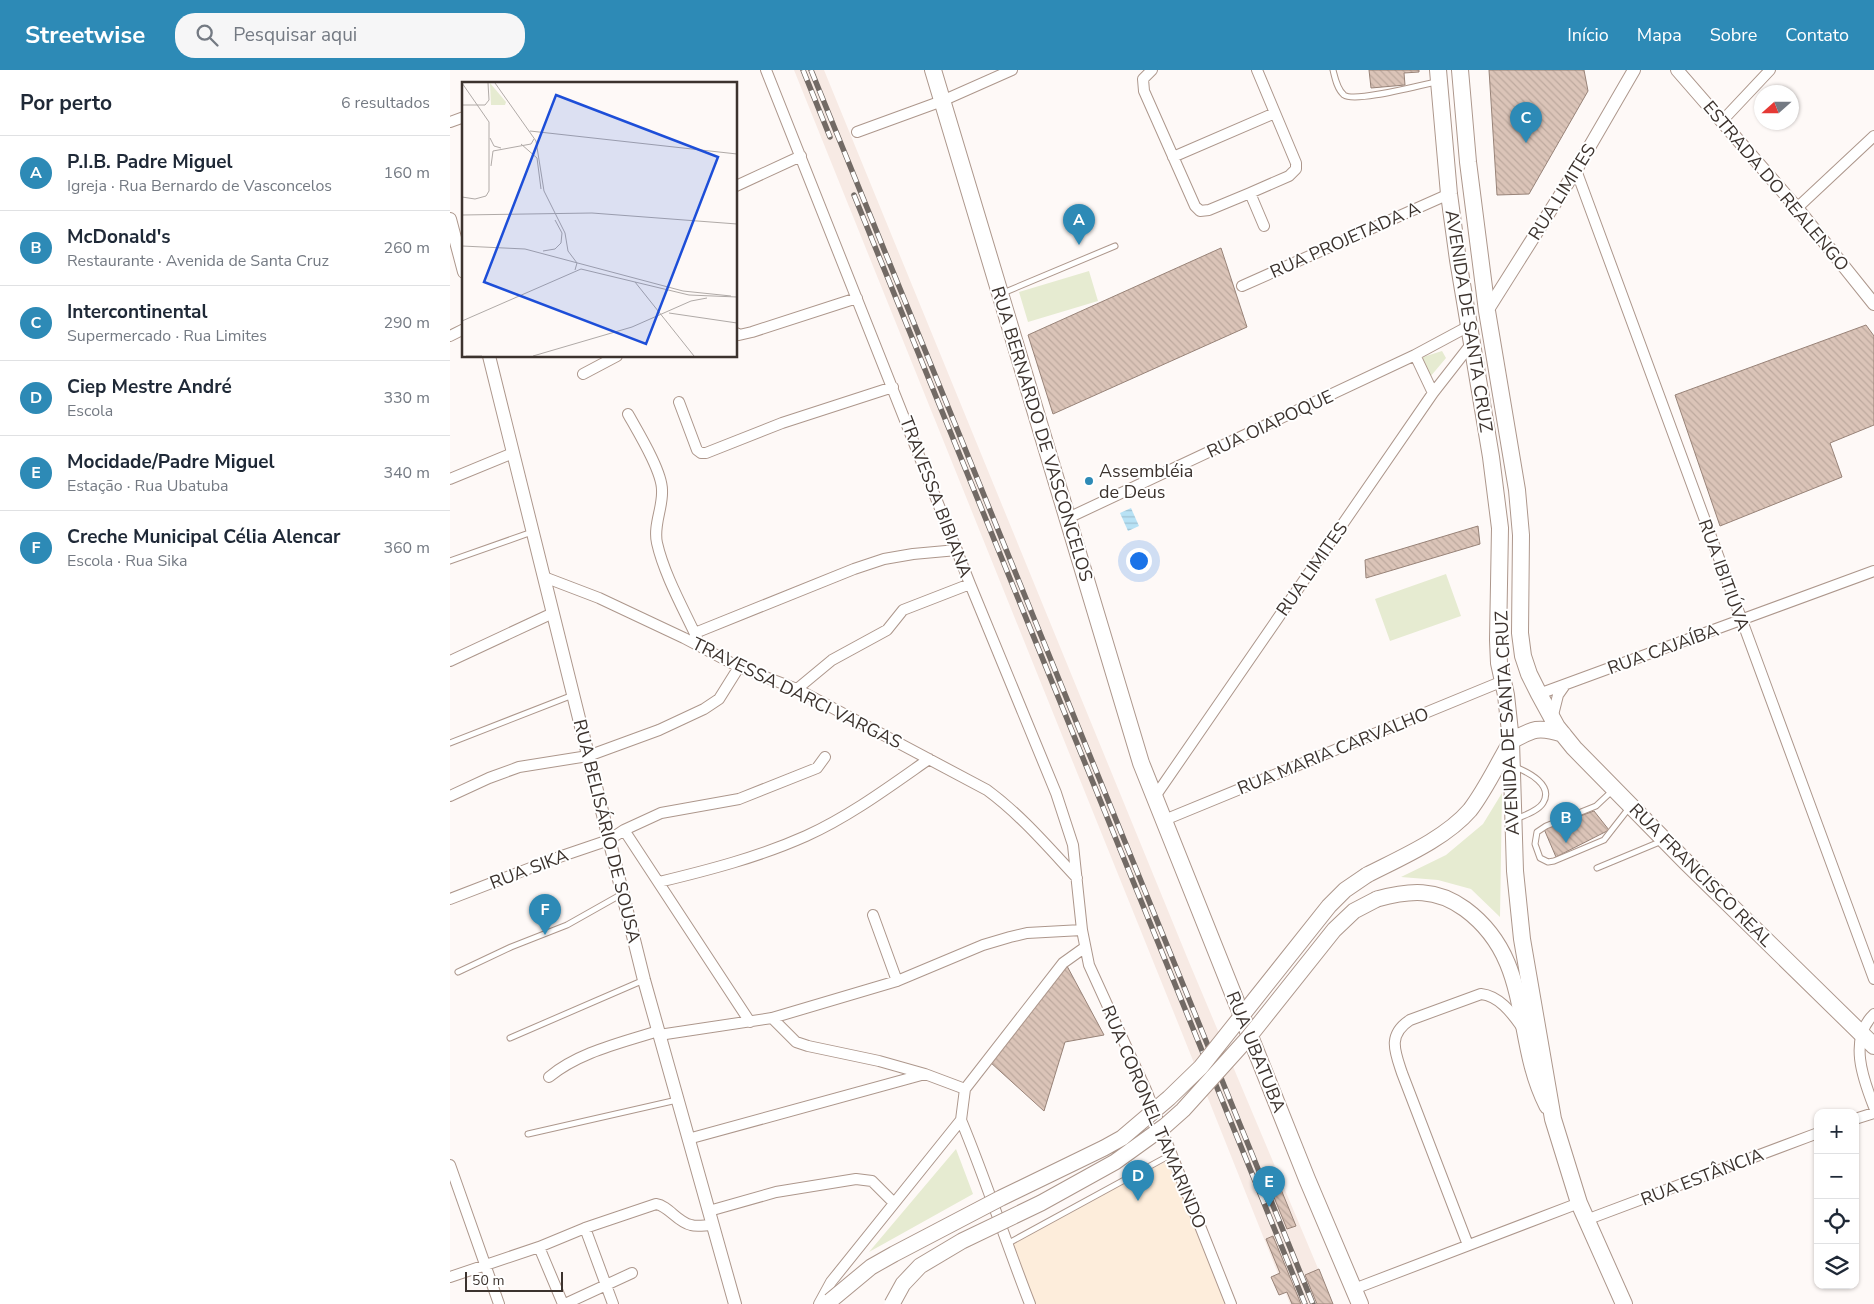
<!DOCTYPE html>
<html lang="pt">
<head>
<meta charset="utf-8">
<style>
	:root { --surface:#fff; --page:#f6f6f7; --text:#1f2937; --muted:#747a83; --line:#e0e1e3; --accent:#2d8ab6 }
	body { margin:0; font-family:"Nunito Sans",sans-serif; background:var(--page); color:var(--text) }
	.controls { position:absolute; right:15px; bottom:15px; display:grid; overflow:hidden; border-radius:10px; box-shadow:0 1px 4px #0004 }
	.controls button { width:45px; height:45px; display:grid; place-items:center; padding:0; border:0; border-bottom:1px solid var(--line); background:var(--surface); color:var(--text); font:25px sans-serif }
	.compass { position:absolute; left:1304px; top:15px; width:45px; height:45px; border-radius:50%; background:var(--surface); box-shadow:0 1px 4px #0004; rotate:249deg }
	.scale { position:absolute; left:15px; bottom:12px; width:98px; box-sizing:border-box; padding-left:5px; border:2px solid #3c332e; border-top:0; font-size:14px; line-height:18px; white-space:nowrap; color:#3c332e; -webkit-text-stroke:4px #fff; paint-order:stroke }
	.you { position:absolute; left:688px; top:490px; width:18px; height:18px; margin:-12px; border:4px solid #fff; border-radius:50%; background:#1a73e8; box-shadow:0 0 0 8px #1a73e833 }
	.badge { display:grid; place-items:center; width:32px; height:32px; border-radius:50%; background:var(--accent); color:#fff; font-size:16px; font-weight:700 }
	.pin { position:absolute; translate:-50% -41px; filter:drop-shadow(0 1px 2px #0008) }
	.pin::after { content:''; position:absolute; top:26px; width:18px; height:15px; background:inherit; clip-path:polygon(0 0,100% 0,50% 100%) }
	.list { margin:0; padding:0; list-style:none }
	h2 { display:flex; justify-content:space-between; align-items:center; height:65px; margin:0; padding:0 20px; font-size:21px }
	h2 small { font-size:16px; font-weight:400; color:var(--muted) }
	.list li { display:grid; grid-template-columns:32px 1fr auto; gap:15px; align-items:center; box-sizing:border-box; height:75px; padding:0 20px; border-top:1px solid var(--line) }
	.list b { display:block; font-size:19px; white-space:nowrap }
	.list p { margin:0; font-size:16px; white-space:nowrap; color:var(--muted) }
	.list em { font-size:16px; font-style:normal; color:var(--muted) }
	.icon { flex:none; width:28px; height:28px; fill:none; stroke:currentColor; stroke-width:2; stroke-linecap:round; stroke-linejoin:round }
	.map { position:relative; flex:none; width:1424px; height:1234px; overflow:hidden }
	header { display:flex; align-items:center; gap:30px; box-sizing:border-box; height:70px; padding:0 25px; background:var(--accent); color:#fff }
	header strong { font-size:24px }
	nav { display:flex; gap:28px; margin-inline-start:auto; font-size:18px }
	.search { width:350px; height:45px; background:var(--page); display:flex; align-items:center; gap:12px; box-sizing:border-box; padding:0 18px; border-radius:20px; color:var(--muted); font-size:19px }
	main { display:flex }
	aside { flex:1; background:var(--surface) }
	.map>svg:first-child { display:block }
</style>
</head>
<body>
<header>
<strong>Streetwise</strong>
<div class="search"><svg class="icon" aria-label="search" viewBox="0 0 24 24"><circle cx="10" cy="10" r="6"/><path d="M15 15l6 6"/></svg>Pesquisar aqui</div>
<nav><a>Início</a><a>Mapa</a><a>Sobre</a><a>Contato</a></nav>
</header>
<main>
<aside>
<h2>Por perto<small>6 resultados</small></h2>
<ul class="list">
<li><span class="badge">A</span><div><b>P.I.B. Padre Miguel</b><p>Igreja · Rua Bernardo de Vasconcelos</p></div><em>160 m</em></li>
<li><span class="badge">B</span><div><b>McDonald's</b><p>Restaurante · Avenida de Santa Cruz</p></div><em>260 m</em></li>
<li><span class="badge">C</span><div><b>Intercontinental</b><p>Supermercado · Rua Limites</p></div><em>290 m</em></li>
<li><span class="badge">D</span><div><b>Ciep Mestre André</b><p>Escola</p></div><em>330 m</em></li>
<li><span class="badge">E</span><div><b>Mocidade/Padre Miguel</b><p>Estação · Rua Ubatuba</p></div><em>340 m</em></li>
<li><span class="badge">F</span><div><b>Creche Municipal Célia Alencar</b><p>Escola · Rua Sika</p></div><em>360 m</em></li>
</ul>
</aside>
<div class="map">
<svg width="1424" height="1234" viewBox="0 0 1424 1234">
	<defs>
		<pattern id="water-rules" width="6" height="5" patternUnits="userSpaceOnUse" patternTransform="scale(1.25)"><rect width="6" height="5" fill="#b8e2f5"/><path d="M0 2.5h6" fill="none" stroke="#9fc2d2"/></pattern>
		<pattern id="building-back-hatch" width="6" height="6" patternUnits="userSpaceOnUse" patternTransform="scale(1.25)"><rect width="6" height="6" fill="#dbc4b8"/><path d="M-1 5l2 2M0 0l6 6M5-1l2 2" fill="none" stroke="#bda99e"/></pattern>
	</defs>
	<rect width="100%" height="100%" fill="#fef9f7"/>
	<!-- education -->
	<path fill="#fdeddb" d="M721,1089l54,145h-195l-23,-60z"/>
	<!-- built -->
	<path fill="#f7eae4" d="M344,0h30l365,892 144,342h-43l-108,-271z"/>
	<!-- green -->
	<path fill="#e6ebd1" d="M639,201l9,30 -70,21 -9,-30z
		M992,281l4,7 -16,19 -10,-19z
		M996,504l15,42 -71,25 -15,-42z
		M1052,723l-2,124 -29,-28 -33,-9 -37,-3 45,-22 37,-31z
		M506,1079l17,45 -104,58z"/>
	<!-- water -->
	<path fill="url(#water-rules)" d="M681,438l8,18 -11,5 -8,-18z"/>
	<!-- building -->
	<path fill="url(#building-back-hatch)" stroke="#988378" d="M919,0h50v2l-15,1 1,12 -34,3z
		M1039,0h95l4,21 -59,103 -32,1z
		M771,178l26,79 -194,87 -25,-79z
		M1416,255l8,11v89l-44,18 12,34 -122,49 -45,-131z
		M1028,456l2,18 -114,34 -1,-18z
		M1144,741l15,19 -53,27 -12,-28z
		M617,896l37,69 -39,7 -21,69 -54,-49z
		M828,1112l18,44 -9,3 -18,-44z
		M823,1166l28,68h-9l-5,-12 -8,3 -8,-18 9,-4 -14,-34z
		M869,1199l14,35h-16l-12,-29z"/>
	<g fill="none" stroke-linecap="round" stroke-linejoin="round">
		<defs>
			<path id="service" d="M883,0c2,8 4,19 11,25 11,8 76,-10 92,-13
				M553,223l112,-47
				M0,491l82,-29
				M0,673l123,-48
				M1065,697c13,5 39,18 28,36 -5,8 -18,12 -27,16
				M1162,721l-16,15 -50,20 -9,6 -2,12 5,14 8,4 6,-1 50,-21 25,-32
				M1147,798l65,-27
				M8,902l53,-25 56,-22 55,-31
				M60,968l134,-58
				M78,1064l149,-34
				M557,1174l165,-90"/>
			<path id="minor" d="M316,0l204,514 86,209 17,52 9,85 7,35 57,125 85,214
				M702,0l-9,9 1,12 51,115 5,5 9,-1 41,-17
				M807,0l39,93v6l-7,7 -39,17 14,33
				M1272,51l48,-51
				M0,52l14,-5
				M407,62l85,-31 70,-31
				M723,87l102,-44
				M1126,100l298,809
				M286,116l65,-30
				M1347,138l77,-72
				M792,216l207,-92
				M286,263l3,2 13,-3 105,-34
				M0,266l14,-7
				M965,285l18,38
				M133,304l34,-18
				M229,332l18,48 4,3h5l76,-30 111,-36
				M178,344c10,18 34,57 34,76 1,18 -9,35 -5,53 7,31 26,65 40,95
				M0,409l63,-26
				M618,448l347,-163 54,-29
				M94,507l55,21 85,40 55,29 58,22 190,101c34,25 61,57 90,88
				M245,563l159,-64 30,-10 29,-5 44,-4
				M0,591l103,-48
				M347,619l35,-29 55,-30 16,-20 67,-26
				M1089,624l335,-123
				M1102,649l6,-24 7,-10
				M0,726l39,-18 30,-11 69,-11 71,-26 45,-21 15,-10 20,-32
				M704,728l279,-405 39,-50
				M712,751l341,-140
				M174,760l37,-17 78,-14 78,-31 8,-11
				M209,812c50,-12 100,-25 147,-46 44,-20 83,-49 123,-77
				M0,829l109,-42 50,-17 15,-10 126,192
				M423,845l24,66
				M1424,944c-26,25 -11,65 0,93
				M322,948l24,24 12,4 71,15 46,13 40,15
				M209,965l113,-17 125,-37 86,-36 27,-8 17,-4 55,-3
				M99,1007c30,-25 72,-34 109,-46
				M1405,1049l19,-6
				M511,1050c25,60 45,123 69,184
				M238,1069l237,-65
				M0,1095l49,139
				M259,1141l67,-19 80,-13 16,2 22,22
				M1136,1150l232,-87
				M135,1158l28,76
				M1018,1175l-66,-172c-7,-21 -15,-38 8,-53l71,-26c18,2 30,18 40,32
				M89,1177l24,57
				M0,1207l89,-30 46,-19 71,-24c13,2 21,18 35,21 6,2 14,0 21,0
				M904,1219l225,-86
				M115,1234l67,-31
				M369,1234l12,-22 130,-162 4,-31 98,-126 21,-15"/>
			<path id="tertiary" d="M1227,0l120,138 77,96
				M0,149l14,53
				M1037,241l89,-141 58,-100
				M39,286l155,624 91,324"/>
			<path id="secondary" d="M917,805c33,-17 78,-36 103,-65 16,-21 28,-47 41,-69
				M927,829c33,-9 59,-11 88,10 69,51 47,129 82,197"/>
			<path id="primary" d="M483,0l208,693 166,416 53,125
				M988,0l11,124 9,66 33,197 9,71 -2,112 1,23 7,32 5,46 4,130 7,68 31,180 26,84 45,101
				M1010,0l8,92 19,149 30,179 4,45 -1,98 3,23 6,18 10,20 18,33 17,21 112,114 188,184
				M1061,671c22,-12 27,-15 52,-7"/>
		</defs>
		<!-- service casing -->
		<use href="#service" stroke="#ad978c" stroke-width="7"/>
		<!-- minor casing -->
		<use href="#minor" stroke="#ad978c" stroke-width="12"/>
		<!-- tertiary casing -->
		<use href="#tertiary" stroke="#ad978c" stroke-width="14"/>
		<!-- secondary casing -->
		<use href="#secondary" stroke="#ad978c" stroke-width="17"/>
		<!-- primary casing -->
		<use href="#primary" stroke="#ad978c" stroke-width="18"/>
		<!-- service -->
		<use href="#service" stroke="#fff" stroke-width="5"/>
		<!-- minor -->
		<use href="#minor" stroke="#fff" stroke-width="10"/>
		<!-- tertiary -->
		<use href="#tertiary" stroke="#fff" stroke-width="12"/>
		<!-- secondary -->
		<use href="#secondary" stroke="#fff" stroke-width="15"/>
		<!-- primary -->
		<use href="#primary" stroke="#fff" stroke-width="16"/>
		<defs>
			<path id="rail" d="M353,0l27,67
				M361,0l502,1234
				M404,125l451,1109"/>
		</defs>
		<!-- rail casing -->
		<use href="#rail" stroke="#726a65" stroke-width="5.5"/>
		<!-- rail -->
		<use href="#rail" stroke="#fff" stroke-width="4" stroke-dasharray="11" stroke-linecap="butt"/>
		<defs>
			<path id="secondary-bridge" d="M380,1231l41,-34 23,-13 107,-56 103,-50 18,-10 47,-40 32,-31 128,-161 16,-16 22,-15
				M442,1234l11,-20 17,-18 42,-25 79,-38 74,-41 50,-36 18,-16 65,-72 86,-108 20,-19 23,-12"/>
		</defs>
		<!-- secondary-bridge casing -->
		<use href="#secondary-bridge" stroke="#ad978c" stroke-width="17" stroke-linecap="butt"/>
		<!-- secondary-bridge -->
		<use href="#secondary-bridge" stroke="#fff" stroke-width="15"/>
	</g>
	<!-- markers -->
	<circle fill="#2d8ab6" stroke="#fff" stroke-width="2" cx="639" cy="411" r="5"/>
	<g text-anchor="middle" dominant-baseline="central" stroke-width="4" stroke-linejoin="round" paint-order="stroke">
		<!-- street labels -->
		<g font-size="18" fill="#3c332e" stroke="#fff">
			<text transform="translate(1326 116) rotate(50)">ESTRADA DO REALENGO</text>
			<text transform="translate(1112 122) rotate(-58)">RUA LIMITES</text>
			<text transform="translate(895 170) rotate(-24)">RUA PROJETADA A</text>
			<text transform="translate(1019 251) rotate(81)">AVENIDA DE SANTA CRUZ</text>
			<text transform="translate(820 354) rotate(-25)">RUA OIAPOQUE</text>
			<text transform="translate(592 364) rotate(73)">RUA BERNARDO DE VASCONCELOS</text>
			<text transform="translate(486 427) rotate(69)">TRAVESSA BIBIANA</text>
			<text transform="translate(862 499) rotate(-55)">RUA LIMITES</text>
			<text transform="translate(1274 505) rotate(70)">RUA IBITIÚVA</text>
			<text transform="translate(1213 579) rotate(-20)">RUA CAJAÍBA</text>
			<text transform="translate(347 623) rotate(26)">TRAVESSA DARCI VARGAS</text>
			<text transform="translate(1057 653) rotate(-93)">AVENIDA DE SANTA CRUZ</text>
			<text transform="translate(883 681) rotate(-22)">RUA MARIA CARVALHO</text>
			<text transform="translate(157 761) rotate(76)">RUA BELISÁRIO DE SOUSA</text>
			<text transform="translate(79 799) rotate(-21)">RUA SIKA</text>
			<text transform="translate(1251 805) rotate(45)">RUA FRANCISCO REAL</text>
			<text transform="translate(806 982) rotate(68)">RUA UBATUBA</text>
			<text transform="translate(704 1047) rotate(67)">RUA CORONEL TAMARINDO</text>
			<text transform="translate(1252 1107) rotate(-21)">RUA ESTÂNCIA</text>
		</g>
		<!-- poi labels -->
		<g font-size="18" fill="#3c332e" stroke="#fff" text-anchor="start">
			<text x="649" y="401">Assembléia<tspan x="649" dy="21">de Deus</tspan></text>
		</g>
	</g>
	<!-- overview -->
	<g transform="translate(12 12)">
		<rect width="275" height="275" fill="#fef9f7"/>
		<path d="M28,1l16,19 -1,3h-14z" fill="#e6ebd1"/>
		<path fill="none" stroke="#b0aaa7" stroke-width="1" d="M0,1l27,39v69l-3,5 -11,3 -13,-2M33,1l41,58 8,50 21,42 3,18 9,12 -2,7M0,23h23l4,-5 -1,-17M68,49l207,23M28,56l4,8 7,2M59,62l16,14 4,31M29,84l2,-15 38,-7 3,-5M0,133l130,-2 145,11M0,164l63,3 158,42 48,5M81,169l12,-2 6,-6 1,-10 -7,-13M173,200l59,74M207,231l68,10M0,239l119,-52 108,26 48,2M4,274h16M71,274l99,-29 59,-26 16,-3"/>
		<path fill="#1d4ed8" fill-opacity="0.15" stroke="#1d4ed8" stroke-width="2.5" d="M94,13l162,62 -72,187 -162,-62z"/>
		<rect width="275" height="275" fill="none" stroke="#3c332e" stroke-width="2.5"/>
	</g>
</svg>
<div class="controls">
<button>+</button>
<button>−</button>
<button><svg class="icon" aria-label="locate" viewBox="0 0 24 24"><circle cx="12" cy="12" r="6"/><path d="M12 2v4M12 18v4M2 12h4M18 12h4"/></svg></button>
<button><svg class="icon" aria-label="layers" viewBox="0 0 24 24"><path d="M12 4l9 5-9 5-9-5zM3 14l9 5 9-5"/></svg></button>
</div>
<svg class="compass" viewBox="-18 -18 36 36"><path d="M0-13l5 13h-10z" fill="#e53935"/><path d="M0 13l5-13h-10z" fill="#747a83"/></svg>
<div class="scale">50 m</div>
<div class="you"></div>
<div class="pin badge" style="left:629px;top:175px">A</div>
<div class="pin badge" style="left:1116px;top:773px">B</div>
<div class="pin badge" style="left:1076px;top:73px">C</div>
<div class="pin badge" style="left:688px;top:1131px">D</div>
<div class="pin badge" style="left:819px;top:1137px">E</div>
<div class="pin badge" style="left:95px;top:865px">F</div>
</div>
</main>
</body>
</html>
